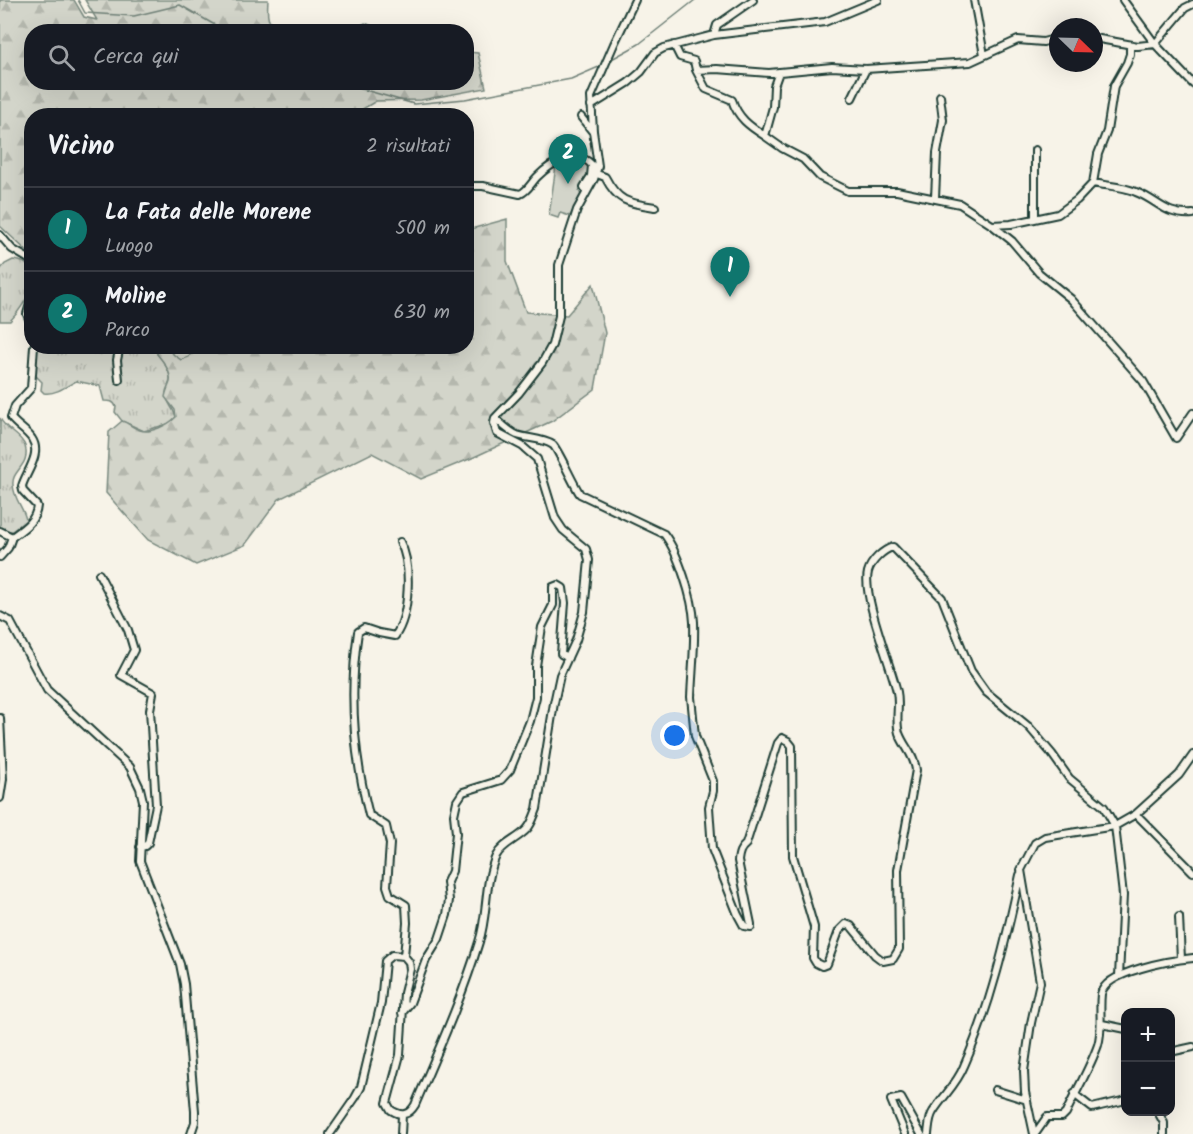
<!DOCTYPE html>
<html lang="it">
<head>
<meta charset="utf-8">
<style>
	:root { --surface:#171b24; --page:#20242c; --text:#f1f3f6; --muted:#9ea1a6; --line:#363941; --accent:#0f766e }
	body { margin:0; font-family:Kalam,sans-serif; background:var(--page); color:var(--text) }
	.controls { position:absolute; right:18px; bottom:18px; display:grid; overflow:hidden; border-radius:12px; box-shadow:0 6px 24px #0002 }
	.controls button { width:54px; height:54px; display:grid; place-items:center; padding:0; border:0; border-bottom:2px solid var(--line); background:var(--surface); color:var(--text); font:30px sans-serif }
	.compass { position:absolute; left:1049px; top:18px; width:54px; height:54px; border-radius:50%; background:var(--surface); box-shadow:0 6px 24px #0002; rotate:113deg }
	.you { position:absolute; left:675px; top:736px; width:21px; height:21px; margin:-15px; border:4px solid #fff; border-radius:50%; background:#1a73e8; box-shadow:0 0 0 9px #1a73e833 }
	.badge { display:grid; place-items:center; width:39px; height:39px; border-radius:50%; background:var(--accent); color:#fff; font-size:20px; font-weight:700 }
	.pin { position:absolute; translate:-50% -50px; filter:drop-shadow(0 2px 3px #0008) }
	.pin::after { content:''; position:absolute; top:32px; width:21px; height:18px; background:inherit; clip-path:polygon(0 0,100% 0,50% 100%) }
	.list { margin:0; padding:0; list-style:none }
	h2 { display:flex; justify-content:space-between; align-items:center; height:78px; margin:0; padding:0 24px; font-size:26px }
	h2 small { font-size:20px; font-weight:400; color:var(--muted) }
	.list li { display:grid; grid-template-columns:39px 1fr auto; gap:18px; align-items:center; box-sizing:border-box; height:84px; padding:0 24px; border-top:2px solid var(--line) }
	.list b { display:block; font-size:22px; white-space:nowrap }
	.list p { margin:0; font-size:20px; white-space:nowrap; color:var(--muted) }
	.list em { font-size:20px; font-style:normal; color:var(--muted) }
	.icon { flex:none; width:33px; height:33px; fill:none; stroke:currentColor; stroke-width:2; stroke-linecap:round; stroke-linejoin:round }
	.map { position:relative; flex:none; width:1193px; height:1134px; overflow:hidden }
	.search { position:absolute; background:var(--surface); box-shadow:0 6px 24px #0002; left:24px; top:24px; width:450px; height:66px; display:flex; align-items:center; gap:15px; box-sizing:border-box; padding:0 21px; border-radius:24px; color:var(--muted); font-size:22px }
	.panel { position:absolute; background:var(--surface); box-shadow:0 6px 24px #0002; left:24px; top:108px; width:450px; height:246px; border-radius:24px }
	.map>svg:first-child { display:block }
</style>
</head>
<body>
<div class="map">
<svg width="1193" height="1134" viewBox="0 0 1193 1134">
	<defs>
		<pattern id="grass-tufts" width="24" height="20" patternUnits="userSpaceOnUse" patternTransform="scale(1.5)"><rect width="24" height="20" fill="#d3d5ca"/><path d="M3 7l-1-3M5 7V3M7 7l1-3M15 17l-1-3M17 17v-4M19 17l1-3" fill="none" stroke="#b5b8ae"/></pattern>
		<pattern id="forest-firs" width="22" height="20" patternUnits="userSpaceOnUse" patternTransform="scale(1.5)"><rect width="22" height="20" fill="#d3d5ca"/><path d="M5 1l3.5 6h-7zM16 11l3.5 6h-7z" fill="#b5b8ae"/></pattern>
	</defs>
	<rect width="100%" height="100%" fill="#f7f3e8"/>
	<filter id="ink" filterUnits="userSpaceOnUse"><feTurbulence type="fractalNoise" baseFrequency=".0167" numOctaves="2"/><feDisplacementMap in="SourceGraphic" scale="12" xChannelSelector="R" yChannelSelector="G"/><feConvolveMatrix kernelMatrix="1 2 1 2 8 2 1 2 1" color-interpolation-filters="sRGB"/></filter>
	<g filter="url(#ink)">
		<!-- grass -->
		<path fill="url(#grass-tufts)" stroke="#79897f" stroke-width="1.5" d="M13,260c38,3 12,46 -3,61h-10v-51l5,-6z
			M37,347h120v7c6,6 14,18 13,27 -1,5 -5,8 -4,14 1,8 8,14 10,22l-5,6 -27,8 -22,-10 -7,-9 1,-5c-2,-6 -6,-6 -12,-6l-4,-15 -24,-5c-9,5 -21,14 -32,12l-3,-3 1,-8 -7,-7z
			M167,347h23l2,3 -3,8 -8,2 -7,-4z
			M0,418c5,12 21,16 25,28 6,20 -14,24 -12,39 1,15 11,23 13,35l-14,11 -12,-1z"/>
		<!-- forest -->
		<path fill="url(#forest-firs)" stroke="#79897f" stroke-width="1.5" d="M0,0h74l10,17 13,3 -12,-20h183c-1,14 -2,24 11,31l-247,1v50h434l1,-30 11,1 8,35 -65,12 -45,1 -20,12 2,2 -326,1 -1,139 -31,-29z
			M365,23l20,8h-36z
			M507,219v42l19,51 41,3 26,-31 12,49 -10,56 -43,32 -80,37 -51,21 -49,-26 -93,46 -34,46 -49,20 -48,-25 -42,-47 3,-61 13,-11c7,2 11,7 18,9 10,4 28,-5 36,-13l-1,-7 -10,-13c1,-6 3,-9 5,-15 2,-10 -7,-21 -13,-28v-7h10l7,8 7,5 8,-3 3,-7 -2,-4h276l1,-116z"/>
		<!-- garden -->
		<path fill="#d3d5ca" stroke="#79897f" stroke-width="1.5" d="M572,159c10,0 16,4 18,13l-11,19 2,4 -11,21 -10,-3 -2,5 -9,-3 7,-49 5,-1 5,7 8,-4z"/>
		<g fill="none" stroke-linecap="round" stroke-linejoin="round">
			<!-- stream -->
			<path stroke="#6f8077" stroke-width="1.5" d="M78,0l7,13 49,3 46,-11 47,27
				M610,60l29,-16 56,-44
				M337,82l77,22 51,-5 106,-20 30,-13"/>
			<defs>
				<path id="minor" d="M974,0l10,55
					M1123,0l32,44 38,40
					M714,35l111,-13 53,-22
					M1094,38l44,8 17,-2 30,-36 8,-4
					M674,45l6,12 14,4 2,9
					M779,72l-5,14 -1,21 -8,29c-16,-10 -27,-18 -33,-36l-26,-11 -10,-19 21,-1 52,4 63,-6 34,2 104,-7 48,-22 25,2 15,-4
					M852,98l14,-29
					M591,106l37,-23 13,-11 14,-19 9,-5 50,-13 3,-10 36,-25
					M581,117l11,14
					M765,136l17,12 21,11 17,18 28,14h49l63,13 32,21 19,-1 47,-10 19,-14 16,-17 5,-29 9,-23 7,-45 13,-23 3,-9v-9
					M1035,150v69
					M597,174l8,3c13,25 23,26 50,30
					M1093,183c14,3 30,3 43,9 23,9 29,24 57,22
					M466,186h17l37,8c8,-3 11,-11 17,-17 14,-14 39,-30 55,-12l-1,11 -7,11 2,4
					M935,198l2,-45 6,-33 -3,-24
					M992,225l20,16 27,32 32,26 72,82 33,57 17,-25
					M0,235l12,14 20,12
					M32,297l-5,17 5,12
					M119,380l-2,-20 3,-14
					M495,418c7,6 13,13 22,17 12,4 25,3 36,10 5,4 20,39 27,49l84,40c14,18 29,65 30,88 1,25 -2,50 -3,75l4,39 18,45v10l-4,16 3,42 26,66 6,11 7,1v-3l-13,-63c1,-8 2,-12 8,-17l32,-101 4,-5 6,3 4,5 1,110 21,71 -1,31 3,5 6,3 5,-2 12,-33 7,-7 5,2 24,29 8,6 10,-2 6,-10 -1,-79 18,-100c-2,-16 -12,-23 -17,-37 -4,-13 1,-28 -2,-41 -6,-27 -35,-96 -29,-120 3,-11 15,-22 25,-25l49,51 29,73 15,21 43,35 23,27 17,24 35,29 11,19 -70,11 -10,6 -14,27 19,112 -9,41 -7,48 1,21 9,42
					M0,531l12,6 -4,11 -8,9
					M12,537c11,-8 24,-16 25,-31l-14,-15 -1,-5c4,-14 20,-32 10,-47 -5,-8 -15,-13 -21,-21l4,-12 16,-18 3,-42
					M400,542c12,22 10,73 -5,94l-16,-3 -15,-5 -6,4c-9,60 -4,124 11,183l17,11 4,18 -3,42 3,9 16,10 1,18 -3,33
					M99,574l29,56 6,20 -13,25 32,18 -3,17 6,95 -8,38 -3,3 -5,1
					M0,616l10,5 37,69 83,77 10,21 3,13 -3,60 40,103 4,20 11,127v11l-4,12
					M0,718l3,61 -3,19
					M1136,814l57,58
					M1179,917l2,42
					M1119,976l4,-81 -8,-69 21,-12 43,-39 14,-20
					M402,1013l8,-10 16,-43 13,-21 8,-24 2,-15 -2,-18 5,-11 4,-38 -2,-18 3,-14 6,-9 38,-12 9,-10 20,-49 6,-24v-31l6,-39 11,-22v-18l5,-2 5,3 2,15 -4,51 7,4
					M1102,1024l24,5
					M1170,1052l23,-5
					M995,1090l32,10
					M1074,1094l18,14 34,-8
					M1158,1112l6,11v11
					M330,1134l25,-36 6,-11 20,-84 4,-42 7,-6 12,1 5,6 1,7 -6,24 -4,62 -13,48 4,7c11,7 18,5 24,-5 23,-54 47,-107 64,-163 9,-27 5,-59 17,-86 6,-12 22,-17 31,-27 5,-5 7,-13 10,-20l17,-106 6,-28 16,-35 8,-28 5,-52 -3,-11 -23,-19 -8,-12 -18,-59 -15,-13 -25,-13 -3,-10 1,-5 24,-25 23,-30 10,-18 7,-29v-51l18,-55 17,-31 4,-13 -5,-35 -2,-34 23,-53 21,-44
					M401,1134l1,-19
					M905,1134l-14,-34 10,-2 20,36
					M928,1134c1,-7 1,-16 5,-22 10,-16 24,-28 31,-46 27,-61 42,-126 56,-191
					M1035,1134l12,-17h15l4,-4c10,-22 24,-45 32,-68 5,-17 1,-33 3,-51 4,-23 72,-34 92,-36"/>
			</defs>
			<!-- minor casing -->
			<use href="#minor" stroke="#1f3d34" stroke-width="10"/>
			<!-- minor -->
			<use href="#minor" stroke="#f7f3e8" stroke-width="6"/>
		</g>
	</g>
</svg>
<div class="controls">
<button>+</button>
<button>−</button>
</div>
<svg class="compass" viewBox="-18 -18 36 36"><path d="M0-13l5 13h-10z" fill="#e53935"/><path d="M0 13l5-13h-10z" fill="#9ea1a6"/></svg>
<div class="you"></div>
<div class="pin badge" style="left:730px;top:297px">1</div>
<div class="pin badge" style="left:568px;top:184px">2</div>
<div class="search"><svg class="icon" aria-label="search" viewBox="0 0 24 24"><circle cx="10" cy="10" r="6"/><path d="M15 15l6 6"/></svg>Cerca qui</div>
<section class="panel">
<h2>Vicino<small>2 risultati</small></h2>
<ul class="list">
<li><span class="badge">1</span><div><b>La Fata delle Morene</b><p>Luogo</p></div><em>500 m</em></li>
<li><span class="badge">2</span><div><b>Moline</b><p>Parco</p></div><em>630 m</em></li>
</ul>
</section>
</div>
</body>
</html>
